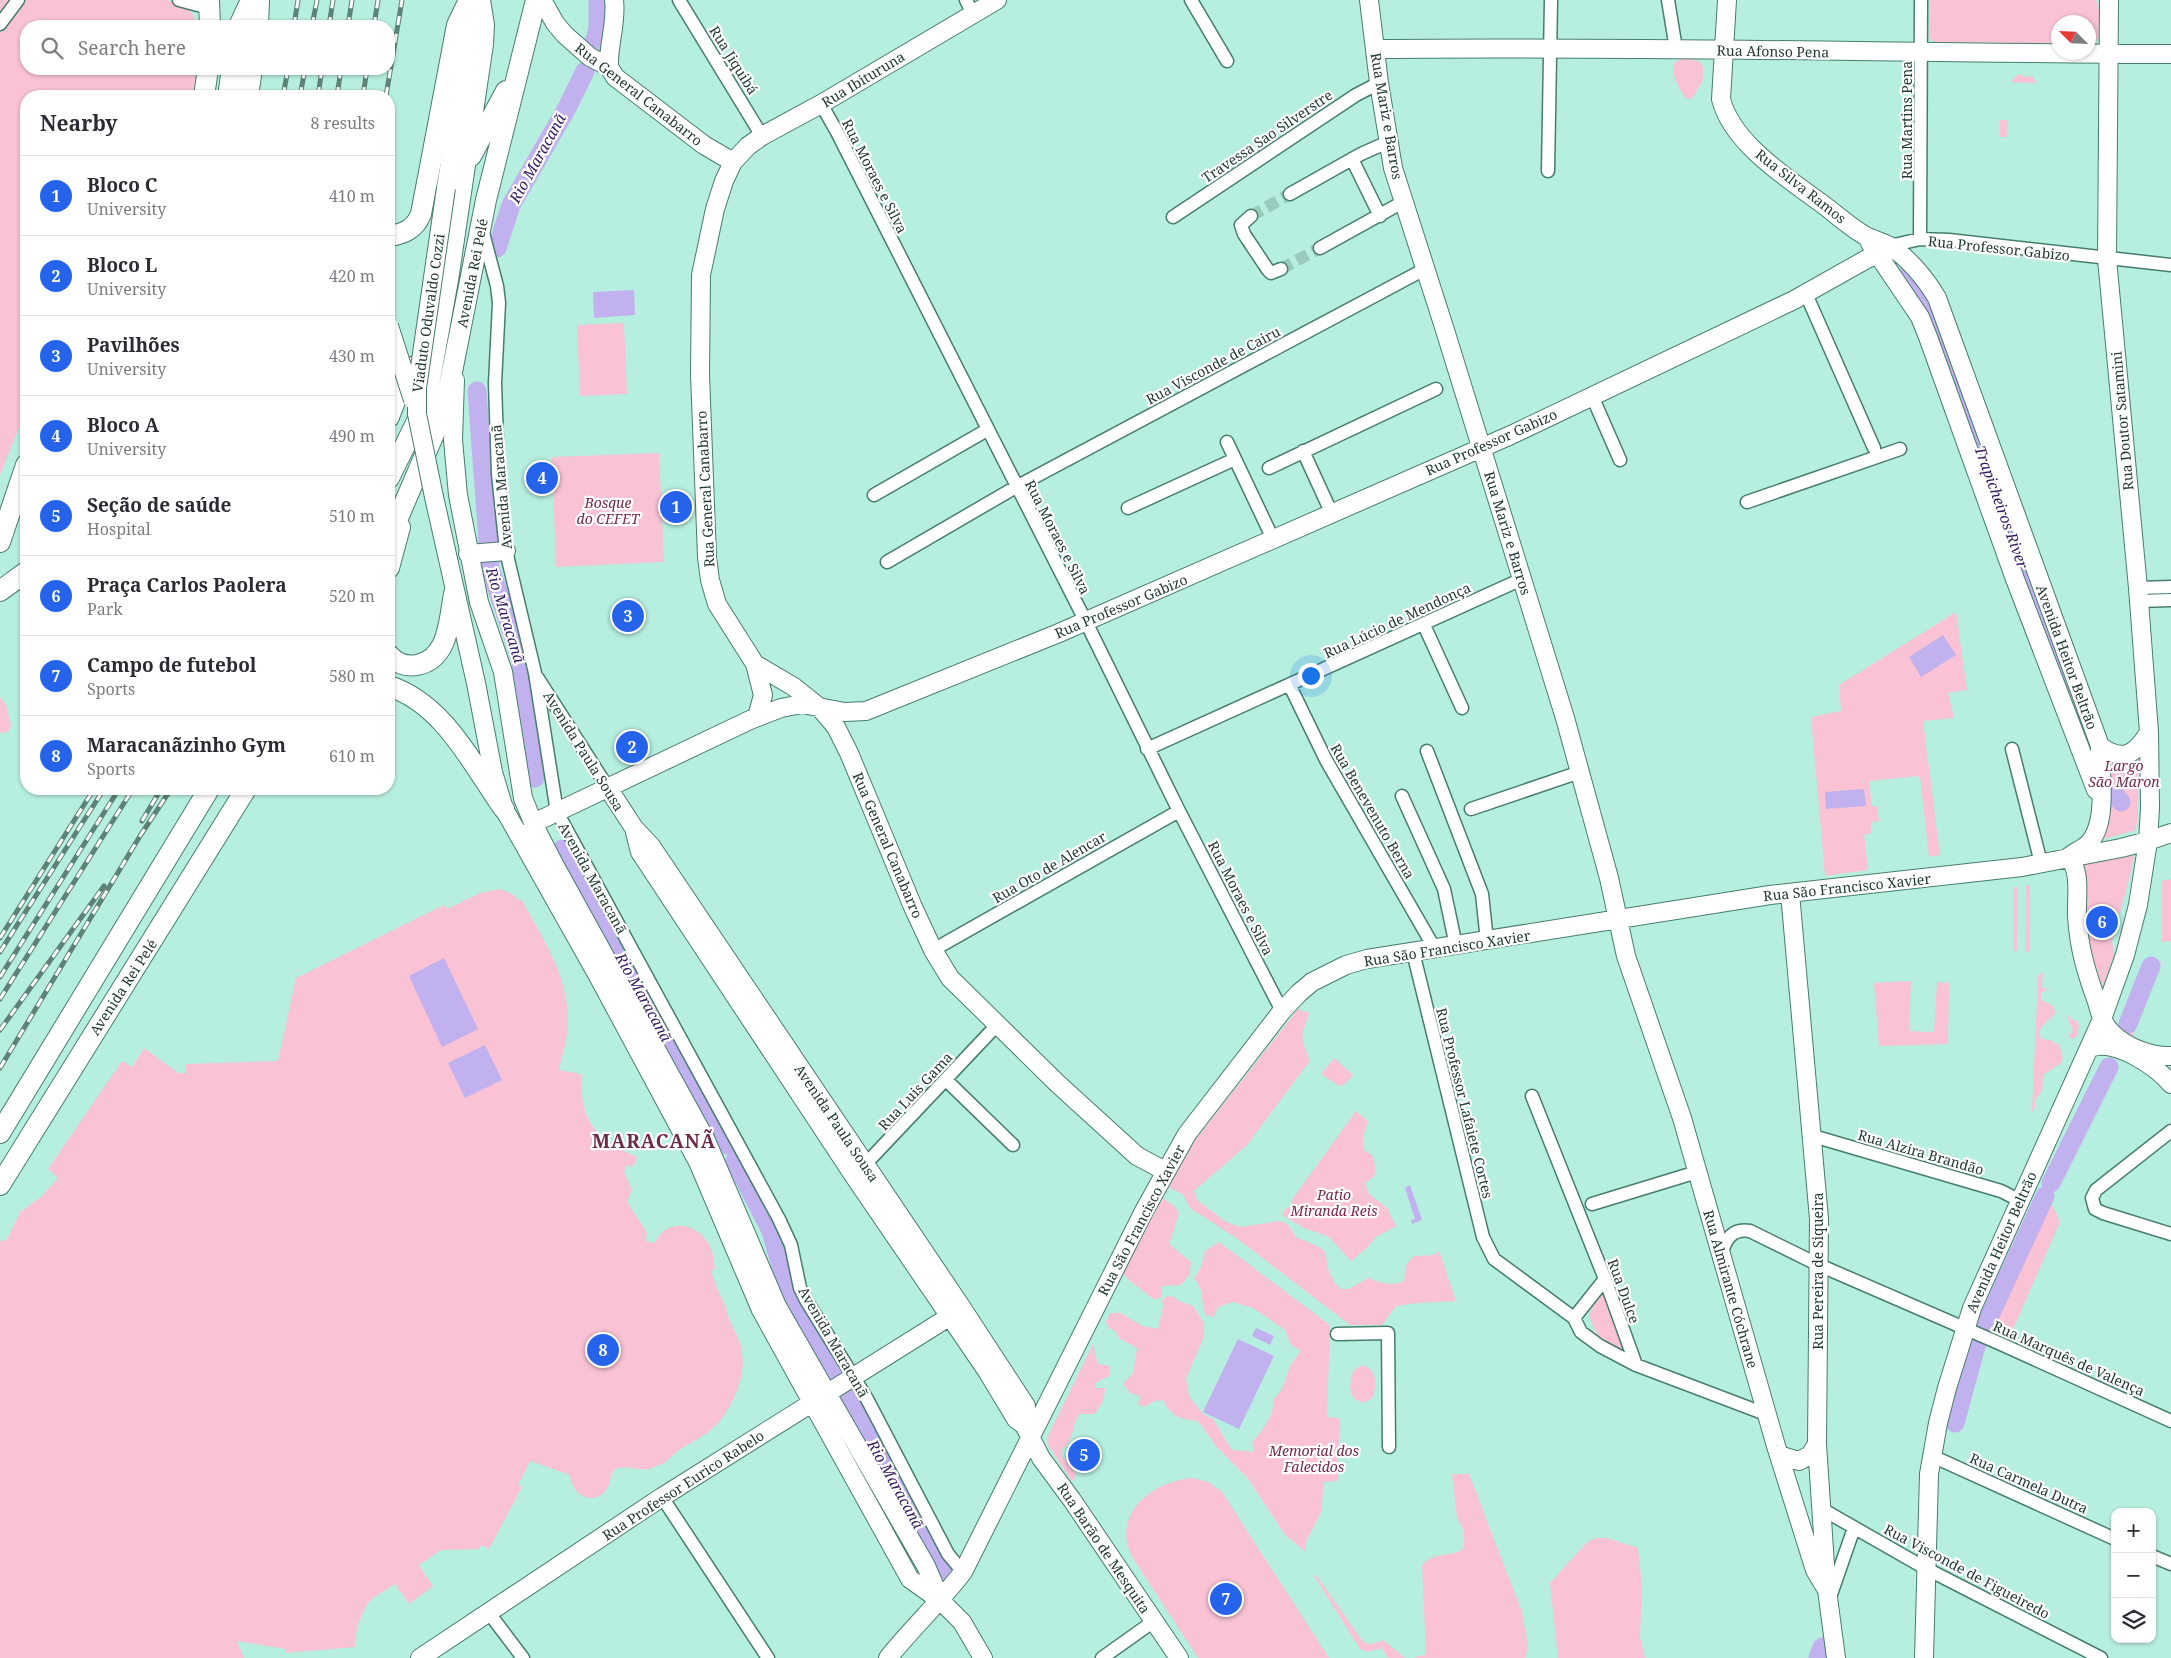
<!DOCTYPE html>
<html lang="en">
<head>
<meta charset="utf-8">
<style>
	:root { --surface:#fff; --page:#f7f7f7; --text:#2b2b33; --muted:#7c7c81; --line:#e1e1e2; --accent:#2563eb }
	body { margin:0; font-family:"Noto Serif",serif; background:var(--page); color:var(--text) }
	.controls { position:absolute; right:15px; bottom:15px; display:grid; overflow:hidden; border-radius:10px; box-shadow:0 1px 4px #0004 }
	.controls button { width:45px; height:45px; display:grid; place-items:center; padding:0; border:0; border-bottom:1px solid var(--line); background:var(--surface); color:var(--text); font:25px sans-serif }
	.compass { position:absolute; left:2051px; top:15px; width:45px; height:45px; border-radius:50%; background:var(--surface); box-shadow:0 1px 4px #0004; rotate:294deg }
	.you { position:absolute; left:1310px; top:675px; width:18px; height:18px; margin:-12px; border:4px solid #fff; border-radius:50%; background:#1a73e8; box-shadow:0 0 0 8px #1a73e833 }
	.badge { display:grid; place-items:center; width:32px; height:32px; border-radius:50%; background:var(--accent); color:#fff; font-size:16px; font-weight:700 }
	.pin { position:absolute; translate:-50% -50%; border:2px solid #fff; box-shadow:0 1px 5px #0006 }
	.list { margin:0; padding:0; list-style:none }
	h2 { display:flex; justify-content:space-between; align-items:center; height:65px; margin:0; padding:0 20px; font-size:21px }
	h2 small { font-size:16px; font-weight:400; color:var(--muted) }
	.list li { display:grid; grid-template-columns:32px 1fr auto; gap:15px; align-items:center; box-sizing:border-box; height:80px; padding:0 20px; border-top:1px solid var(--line) }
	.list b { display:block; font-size:19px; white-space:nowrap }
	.list p { margin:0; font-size:16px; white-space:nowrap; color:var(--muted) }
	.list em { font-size:16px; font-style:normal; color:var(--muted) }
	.icon { flex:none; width:28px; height:28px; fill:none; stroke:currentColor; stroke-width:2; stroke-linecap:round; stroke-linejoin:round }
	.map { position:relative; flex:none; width:2171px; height:1658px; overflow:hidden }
	.search { position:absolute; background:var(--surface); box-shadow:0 1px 4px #0004; left:20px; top:20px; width:375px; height:55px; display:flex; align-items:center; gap:12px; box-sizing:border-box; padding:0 18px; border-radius:20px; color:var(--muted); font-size:19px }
	.panel { position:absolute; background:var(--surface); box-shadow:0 1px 4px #0004; left:20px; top:90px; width:375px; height:705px; border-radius:20px }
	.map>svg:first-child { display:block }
</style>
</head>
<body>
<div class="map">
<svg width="2171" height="1658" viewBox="0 0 2171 1658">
	<rect width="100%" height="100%" fill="#b6efdf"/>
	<!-- green -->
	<path fill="#f9c2d5" d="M0,0h167c18,5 26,8 30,26h-171v43h172l-1,11 -6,16h-165v314l-26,65z
		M1929,0h167c4,14 12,39 -7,44l-1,-22h-30v22l-123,-2 -4,-2 -2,-4z
		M1683,58l16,3 4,5v14l-11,19 -7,-1c-6,-11 -14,-21 -11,-35z
		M2019,74l6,3 7,-1 5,7 -27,-1z
		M2000,120h8l-1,17h-7z
		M624,323l3,71 -47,2 -3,-71z
		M659,453l5,109 -108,5 -4,-110z
		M1956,612l11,78 -19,3 6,25 -31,3 17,134 -11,2 -9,-81 -51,5 3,25h5l2,15 -8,1v11l-7,2 4,35 -43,6 -14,-159 30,-6 -2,-26z
		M0,697l6,8 5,21 -3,6 -8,1z
		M2139,751l-1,61 -2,18 -32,9 -1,-1 2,-9 4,-73z
		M2134,855l-4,21 -18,65 2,14 -11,31c-15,-25 -16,-57 -17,-85l-4,-5 1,-32z
		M2171,879v62l-9,1v-61z
		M2030,885v65l-2,3 -3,-3 1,-64z
		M2013,887h5l-1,63 -2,2 -2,-2z
		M500,889l14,6 4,6 3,-2c22,39 47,77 47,122 0,17 -6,33 -9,49l22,4c-1,47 14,65 56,83l-4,10 -6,-2 -3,7 8,18 -5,12 20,31 -2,8 10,2c10,-25 41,-21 53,0 5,8 6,17 7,26l-4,2c3,7 4,14 8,21 3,9 6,11 8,20 3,13 13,25 15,40 4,24 -9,55 -26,73 -11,11 -24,17 -37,25 -6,4 -9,9 -15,13 -3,2 -6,2 -10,4 -13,7 -25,-4 -40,3 -5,7 -3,16 -10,22 -14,15 -33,0 -34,-17l-40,-14 -12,24 4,2 -33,62 -8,-4 -2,4 -38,1 -22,15 14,21 -24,18 -14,-20c-6,5 -22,12 -26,18 -8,11 -15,31 -14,45l-70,6v-4l-48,-8 7,17h-244v-417l7,-1 13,-28 22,-16 16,-18 -10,-9 74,-108 10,6 12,-19 34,25h8v-9l92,-3 18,-83 148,-73 3,4 33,-16z
		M2149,957l12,5 -28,73 -5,-1 -4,-7 2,-9z
		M2043,972l-1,16 8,1 -9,3v8l11,5 3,8c-6,10 -19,11 -14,26l9,1 9,5 4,13 -3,6 -17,11 -1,16 -7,9v7l-3,5 6,-136z
		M1911,981l-2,50 25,1 3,-50 12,1 -1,61 -69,2 -5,-63z
		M1298,1009l11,4c-2,8 -8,20 -6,29 2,7 5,11 6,20l-62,83 -53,46 3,9 29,22 15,5 39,-6 8,3 8,13 23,10 6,5 4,20 6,11 6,6h8l19,-11c12,5 23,9 36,3l2,-16 8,-9 19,-1 6,-4 17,50 -39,2 -21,3 -14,19h-32l-115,-88 -45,-29 -7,-14 -12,-5 -4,-6 21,-34z
		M2068,1014l2,5 7,2 2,4 -2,10 -3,4 -6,-2 5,-7 -5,-10z
		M1334,1058l19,17 -8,9 -6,2 -18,-12z
		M1356,1111l12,10 -5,15v13l9,6 4,14 -2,8 -9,6 4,11 18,14 9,18 -20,11 -8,10 -17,14 -22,-24 -25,-9 -22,-13 3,-6 8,-3 -2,-5z
		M1163,1198l12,9 4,6 -10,31 22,18 -2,14 -8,9 -19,1 -1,12 -8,1 -23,-18 -6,-7v-9z
		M2050,1201l10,21 -49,112 -21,-8z
		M1219,1242l111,83 -3,92 13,1 -3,63 -13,1 -3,30 -15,30 -1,9 -20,-16 -37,-56 -32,-33 -18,-25c-18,-2 -27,-4 -35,-21l-8,1 -11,6 -6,-3 2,-8 -10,-3 -7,-9 10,-11 4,-25 -17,-9 -5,-8 -7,-4 -2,-6 4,-8h11l21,13 16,3 5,-22 -1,-7 6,-4 6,1 5,4 14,5 11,17v14l-18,41 3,18 14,18 10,5 19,31 22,2 -2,-10 11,-13 9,-16 2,-14 7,-8 10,-27 10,-13 -10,-6 -6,-15 -32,-22 -20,-6 -15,5 -4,10 -9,-2 -5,-28 -6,-9 7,-11 4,-16z
		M1601,1294l4,1 19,51 -3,4c-21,-7 -25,-15 -32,-35l9,-19z
		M1093,1344l5,20 12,2 -1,10 -14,7v5h10l-1,11 -9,15h-16c-8,12 -4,26 -17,35v8l9,8 4,8 -1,8 -3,-1 -23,-35 -1,-7z
		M1362,1365c15,4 16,20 10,33l-9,5 -10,-5 -3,-11 3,-16z
		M1452,1474h17l53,138 6,34 -3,12h-112l13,-4 -4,-88c10,-16 29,-7 42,-18v-16l-7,-14z
		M1192,1478l16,4 14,10 107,166h-131l-66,-101c-21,-43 20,-76 60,-79z
		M1596,1538h11l31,10 4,39 -2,50 5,21h-87l-8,-75 37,-41z
		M1316,1575l48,68 9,1 10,-4 22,18h-17l-6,-10 -14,4 -8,-3 -46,-73z"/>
	<!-- water -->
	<path fill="#c1b1ee" d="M634,290l1,25 -41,3 -1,-26z
		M1943,635l13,20 -35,22 -12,-20z
		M1864,789l2,17 -40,3 -1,-17z
		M444,958l34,71 -36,18 -33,-71z
		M485,1045l17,35 -37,18 -17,-35z
		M1410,1185l12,35 -10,4 -1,-4 4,-1 -10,-31z
		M1256,1328l18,8 -4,9 -18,-9z
		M1238,1339l36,17 -35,73 -36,-17z"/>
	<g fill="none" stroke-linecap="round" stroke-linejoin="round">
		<!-- river -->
		<path stroke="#c1b1ee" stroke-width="19" d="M594,43l4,-15v-28
			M497,248l14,-43 56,-97 18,-37
			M1902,278l17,11 11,23 160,434
			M477,391l13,177 31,92 14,118
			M2116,796l5,6
			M562,849l165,296
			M2128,1024l23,-58
			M735,1161l36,70 18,64 46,78
			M2051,1183l58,-116
			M1986,1324l59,-128
			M850,1399l92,171
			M1955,1423l21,-77
			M1818,1658l4,-11"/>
		<!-- street-tunnel -->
		<path stroke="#99cbbd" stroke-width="12" stroke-dasharray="12 6" stroke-linecap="butt" d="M1251,216l39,-22
			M1281,269l39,-21"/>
		<defs>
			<path id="street" d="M179,0l30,8
				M679,0l83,136
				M966,0l7,14
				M1191,0l36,61
				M1668,0l8,49
				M0,24l18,-24
				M821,104l16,28 249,490 93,189 103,200
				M1352,159l28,57
				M1548,171l3,-171
				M1290,194l71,-40 27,-12
				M1251,216l-10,9 3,9 24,36 3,3 10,-4
				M1173,217l183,-122 23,-12
				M483,233l14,53 2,17 -4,80 3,91 8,77 29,122 22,139 222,407 12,26 9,43 6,12 61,99 81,155 15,18
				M1920,239l1,-239
				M1890,246l30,-7 29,1 222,25
				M1320,248l83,-46
				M1806,294l68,154
				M1592,396l28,64
				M1227,442l46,97
				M1303,451l29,63
				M1269,468l167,-79
				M874,495l113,-65
				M1747,502l153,-53
				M1128,508l107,-49
				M887,562l129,-75 409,-218
				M2138,588l33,-1
				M2139,601l32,-1
				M1424,625l38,83
				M537,677l71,111
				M1290,686l36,74 109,189
				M1147,749l375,-170
				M2012,749l29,114
				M1427,751l55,143 5,47
				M1402,796l42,93 12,57
				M1471,809l109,-37
				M933,950l246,-139
				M1413,952l70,285 11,22 80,59 7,14 19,14 36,19 132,50
				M946,1080l67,65
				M1532,1096l73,183 31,86
				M2171,1131l-75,59 -4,8 3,11 8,4 68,21
				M1813,1136l188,55 18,9
				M859,1171l138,-146
				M1592,1204l105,-32
				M1721,1254c5,-15 11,-26 29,-23l69,34 182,79 170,77
				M1574,1318l31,-39
				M1337,1334l51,-1 1,114
				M1932,1456l183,83
				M662,1497l106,161
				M1820,1508l105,60 176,90
				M2152,1556l19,8
				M1829,1600l25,-72
				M489,1613l34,45
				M1102,1658l52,-37"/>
			<path id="secondary" d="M542,0l13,23 9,11 26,23 19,10 6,10 89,68 29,17
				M997,0l-176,104 -59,32 -14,10 -15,16 -9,19 -9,28 -14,66 -1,99 7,183 3,23 7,24 38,60 39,23 25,20 17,20 13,26 64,154 20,43 17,28 108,106 79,72 28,15
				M1369,0l10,83 14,85 51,159 121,391 44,160 17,78 56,162 94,328 39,124 12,20 9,68
				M1727,0l-6,99c11,45 68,80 104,107 12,9 25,21 39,29 8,5 17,6 25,11 19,11 37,33 48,52l163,448c0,27 9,79 -13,99 -5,4 -12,7 -17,11
				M1375,49c265,-3 531,4 796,5
				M609,67c-1,-23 8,-44 5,-67
				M446,188l29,-188
				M1870,243l50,74 8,20 87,242 81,211
				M455,380l-2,60 5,55 21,107 24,70 20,126 11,27 20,39 151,274 72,168 149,260 15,35
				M434,497l42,186 17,89 11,37 94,167 100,186 63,148 149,269 31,22 21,21 21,36
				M468,554l38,-3
				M755,664l8,31 -6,22
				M2100,746c23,17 36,8 49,-14
				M608,788l26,40 17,18 311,462 64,98 -2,19
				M634,828l6,24 214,324 133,195 29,48 8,6 17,33 31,42 107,158
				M529,852c-2,-14 -1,-23 11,-32l210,-100 31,-12 21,-4 43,8 21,-1 193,-78 452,-198 283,-135 96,-54
				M2068,857c14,14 8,41 9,59 2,33 9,55 20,86 3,11 6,23 15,31 14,14 39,24 59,23
				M1790,893l29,326 -2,225 9,136
				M2090,1048c24,-10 66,18 81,36
				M1779,1455l20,6 11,-6 7,-11
				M420,1658l242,-161 298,-187
				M888,1658c24,-30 52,-56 75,-86l181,-361 43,-77 95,-123 17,-18 13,-11 34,-17 21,-6 403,-64 252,-28 99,-19 27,-7 23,-8
				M1924,1658l5,-184 9,-51 9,-35 25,-80 130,-289 23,-64 13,-50 10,-64 2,-33 -1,-76 -11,-144 -31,-329 2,-259"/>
			<path id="primary" d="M209,0l1,26
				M239,26l12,-26
				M258,26l1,-26
				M204,96l4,-27
				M228,96l4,-27
				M248,96l4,-27
				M471,156l35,-65
				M389,236c15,-2 26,-7 32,-22l36,-189 12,-25
				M389,417l11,-29 15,-22
				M389,478l27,-55 11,-27 21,-116 35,-236 1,-19 -4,-25
				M389,539l45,-105 15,-47 37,-187 50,-200
				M0,542l26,-77
				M389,568l11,-41
				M0,591l26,-19
				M389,655c7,8 17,12 28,10 32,-6 32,-45 37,-71
				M389,686c55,18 83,78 115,123
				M0,1133l209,-344
				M0,1185l246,-396"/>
		</defs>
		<!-- street casing -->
		<use href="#street" stroke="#477d6f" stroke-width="15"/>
		<!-- secondary casing -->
		<use href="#secondary" stroke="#477d6f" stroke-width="20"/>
		<!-- primary casing -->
		<use href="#primary" stroke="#477d6f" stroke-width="22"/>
		<!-- street -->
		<use href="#street" stroke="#fff" stroke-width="12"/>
		<!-- secondary -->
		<use href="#secondary" stroke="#fff" stroke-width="18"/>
		<!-- primary -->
		<use href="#primary" stroke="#fff" stroke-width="20"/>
		<defs>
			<path id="rail" d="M294,26l4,-26
				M312,26l5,-26
				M329,26l4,-26
				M348,26l4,-26
				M374,26l4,-26
				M283,96l5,-27
				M300,96l5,-27
				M318,96l4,-27
				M337,96l4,-27
				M363,96l4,-27
				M386,96l16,-96
				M142,821l19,-32
				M0,938l94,-149
				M0,952l104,-163
				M0,977l119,-188
				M0,999l133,-210
				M0,1030l104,-144
				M0,1068l140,-232 31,-47"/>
		</defs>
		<!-- rail casing -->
		<use href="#rail" stroke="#5e8278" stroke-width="5"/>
		<!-- rail -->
		<use href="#rail" stroke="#fff" stroke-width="3" stroke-dasharray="9" stroke-linecap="butt"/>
		<defs>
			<path id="secondary-bridge" d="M389,326l24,74
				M434,497l-17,-83v-26l29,-200"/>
		</defs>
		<!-- secondary-bridge casing -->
		<use href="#secondary-bridge" stroke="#477d6f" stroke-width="20" stroke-linecap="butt"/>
		<!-- secondary-bridge -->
		<use href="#secondary-bridge" stroke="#fff" stroke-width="18"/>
	</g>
	<g text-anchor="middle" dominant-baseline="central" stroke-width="4.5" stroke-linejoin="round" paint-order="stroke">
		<!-- street labels -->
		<g font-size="14" fill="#233a34" stroke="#fff">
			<text transform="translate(1773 51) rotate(1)">Rua Afonso Pena</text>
			<text transform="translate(734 60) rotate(58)">Rua Jiquibá</text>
			<text transform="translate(863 79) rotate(-31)">Rua Ibituruna</text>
			<text transform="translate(639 94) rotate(38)">Rua General Canabarro</text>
			<text transform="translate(1387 116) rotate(80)">Rua Mariz e Barros</text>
			<text transform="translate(1906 120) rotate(-90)">Rua Martins Pena</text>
			<text transform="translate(1267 136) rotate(-34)">Travessa Sao Silverstre</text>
			<text transform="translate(875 176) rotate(63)">Rua Moraes e Silva</text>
			<text transform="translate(1801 186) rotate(38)">Rua Silva Ramos</text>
			<text transform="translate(1999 248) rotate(6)">Rua Professor Gabizo</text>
			<text transform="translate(472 273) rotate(-79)">Avenida Rei Pelé</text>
			<text transform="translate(428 313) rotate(-82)">Viaduto Oduvaldo Cozzi</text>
			<text transform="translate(1213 365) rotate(-28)">Rua Visconde de Cairu</text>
			<text transform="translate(2122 421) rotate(-95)">Rua Doutor Satamini</text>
			<text transform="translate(1491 442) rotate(-24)">Rua Professor Gabizo</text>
			<text transform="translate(501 487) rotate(-95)">Avenida Maracanã</text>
			<text transform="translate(705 489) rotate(-93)">Rua General Canabarro</text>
			<text transform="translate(1508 533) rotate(73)">Rua Mariz e Barros</text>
			<text transform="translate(1058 537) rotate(63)">Rua Moraes e Silva</text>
			<text transform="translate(1121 606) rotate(-23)">Rua Professor Gabizo</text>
			<text transform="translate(1397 620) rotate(-25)">Rua Lúcio de Mendonça</text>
			<text transform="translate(2067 657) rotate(70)">Avenida Heitor Beltrão</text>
			<text transform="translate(584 751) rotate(58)">Avenida Paula Sousa</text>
			<text transform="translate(1373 811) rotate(60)">Rua Benevenuto Berna</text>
			<text transform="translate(888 845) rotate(67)">Rua General Canabarro</text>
			<text transform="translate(1049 867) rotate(-30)">Rua Oto de Alencar</text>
			<text transform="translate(593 878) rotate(61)">Avenida Maracanã</text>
			<text transform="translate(1847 887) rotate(-6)">Rua São Francisco Xavier</text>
			<text transform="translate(1241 898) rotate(63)">Rua Moraes e Silva</text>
			<text transform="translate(1447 948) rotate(-9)">Rua São Francisco Xavier</text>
			<text transform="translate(123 987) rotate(-57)">Avenida Rei Pelé</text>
			<text transform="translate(915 1091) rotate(-47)">Rua Luis Gama</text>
			<text transform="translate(1465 1103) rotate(76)">Rua Professor Lafaiete Cortes</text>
			<text transform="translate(837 1123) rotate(56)">Avenida Paula Sousa</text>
			<text transform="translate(1921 1152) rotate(16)">Rua Alzira Brandão</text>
			<text transform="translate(1141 1220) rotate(-62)">Rua São Francisco Xavier</text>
			<text transform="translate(2001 1242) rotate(-66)">Avenida Heitor Beltrão</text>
			<text transform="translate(1817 1271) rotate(-90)">Rua Pereira de Siqueira</text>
			<text transform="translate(1731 1289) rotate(74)">Rua Almirante Cóchrane</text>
			<text transform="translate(1624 1291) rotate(70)">Rua Dulce</text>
			<text transform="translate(834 1342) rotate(60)">Avenida Maracanã</text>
			<text transform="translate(2069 1358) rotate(24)">Rua Marquês de Valença</text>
			<text transform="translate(2029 1483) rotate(24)">Rua Carmela Dutra</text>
			<text transform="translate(683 1485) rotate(-33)">Rua Professor Eurico Rabelo</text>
			<text transform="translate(1104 1548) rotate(56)">Rua Barão de Mesquita</text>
			<text transform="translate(1967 1571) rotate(28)">Rua Visconde de Figueiredo</text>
		</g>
		<!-- park labels -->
		<g font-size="14" font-style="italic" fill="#77284b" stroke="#fff">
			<text x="608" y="502">Bosque<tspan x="608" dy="16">do CEFET</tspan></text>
			<text x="2124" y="765">Largo<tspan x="2124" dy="16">São Maron</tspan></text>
			<text x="1334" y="1194">Patio<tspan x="1334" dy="16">Miranda Reis</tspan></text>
			<text x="1314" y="1450">Memorial dos<tspan x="1314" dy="16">Falecidos</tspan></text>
		</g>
		<!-- water labels -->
		<g font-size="15" font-style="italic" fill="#34195f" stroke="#fff">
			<text transform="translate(537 158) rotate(-61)">Rio Maracanã</text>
			<text transform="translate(2002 507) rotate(70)">Trapicheiros River</text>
			<text transform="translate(506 615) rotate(73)">Rio Maracanã</text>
			<text transform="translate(644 997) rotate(61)">Rio Maracanã</text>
			<text transform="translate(896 1484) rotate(61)">Rio Maracanã</text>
		</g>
		<!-- district labels -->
		<g font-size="19" font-weight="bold" letter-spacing="1" fill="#6d2b47" stroke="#fff">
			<text x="654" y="1141">MARACANÃ</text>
		</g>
	</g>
</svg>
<div class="controls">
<button>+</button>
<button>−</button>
<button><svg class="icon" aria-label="layers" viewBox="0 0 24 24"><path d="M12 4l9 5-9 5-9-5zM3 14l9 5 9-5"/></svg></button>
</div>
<svg class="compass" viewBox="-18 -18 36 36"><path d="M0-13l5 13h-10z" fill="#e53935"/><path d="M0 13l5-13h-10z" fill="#7c7c81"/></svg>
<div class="you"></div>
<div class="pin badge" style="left:676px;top:507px">1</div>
<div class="pin badge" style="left:632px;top:747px">2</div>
<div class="pin badge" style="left:628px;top:616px">3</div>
<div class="pin badge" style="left:542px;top:478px">4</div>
<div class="pin badge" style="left:1084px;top:1455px">5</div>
<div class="pin badge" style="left:2102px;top:922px">6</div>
<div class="pin badge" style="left:1226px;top:1599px">7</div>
<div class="pin badge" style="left:603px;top:1350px">8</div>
<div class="search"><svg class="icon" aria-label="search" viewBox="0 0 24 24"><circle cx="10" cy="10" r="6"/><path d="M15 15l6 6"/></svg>Search here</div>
<section class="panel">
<h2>Nearby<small>8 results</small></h2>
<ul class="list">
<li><span class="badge">1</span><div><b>Bloco C</b><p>University</p></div><em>410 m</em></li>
<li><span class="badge">2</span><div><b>Bloco L</b><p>University</p></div><em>420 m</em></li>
<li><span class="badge">3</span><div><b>Pavilhões</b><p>University</p></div><em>430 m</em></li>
<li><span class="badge">4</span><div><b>Bloco A</b><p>University</p></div><em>490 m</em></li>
<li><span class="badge">5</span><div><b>Seção de saúde</b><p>Hospital</p></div><em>510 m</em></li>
<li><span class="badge">6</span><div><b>Praça Carlos Paolera</b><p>Park</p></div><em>520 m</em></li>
<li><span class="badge">7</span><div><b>Campo de futebol</b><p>Sports</p></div><em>580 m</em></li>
<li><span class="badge">8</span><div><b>Maracanãzinho Gym</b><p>Sports</p></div><em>610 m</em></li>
</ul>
</section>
</div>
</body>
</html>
